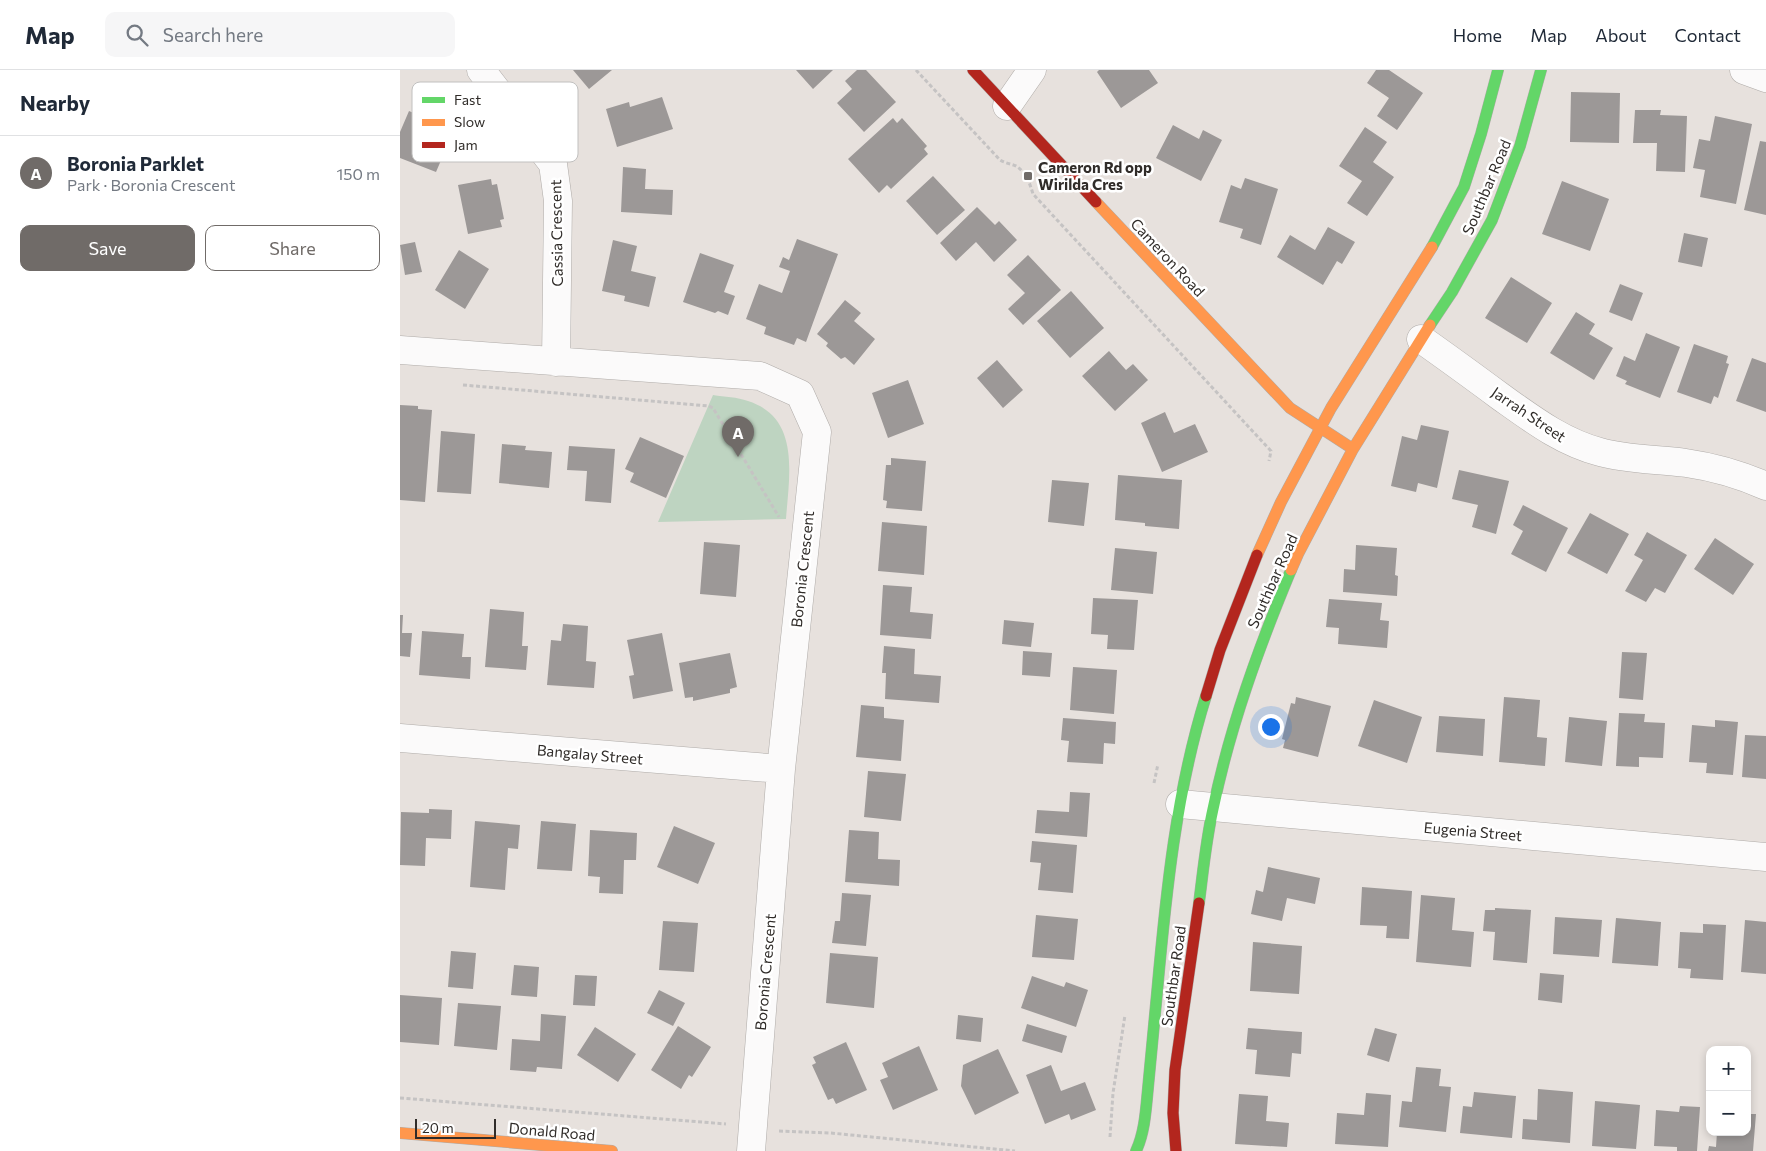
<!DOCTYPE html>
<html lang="en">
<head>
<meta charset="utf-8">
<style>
	:root { --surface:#fff; --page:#f6f6f7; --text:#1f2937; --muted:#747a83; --line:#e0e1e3; --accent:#706b68 }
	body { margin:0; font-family:Commissioner,sans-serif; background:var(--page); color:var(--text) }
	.controls { position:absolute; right:15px; bottom:15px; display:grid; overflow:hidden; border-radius:10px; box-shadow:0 2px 8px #0003 }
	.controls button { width:45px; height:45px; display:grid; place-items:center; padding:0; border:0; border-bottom:1px solid var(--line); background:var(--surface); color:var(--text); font:25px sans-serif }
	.scale { position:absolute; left:15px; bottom:12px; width:81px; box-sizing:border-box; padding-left:5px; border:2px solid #302c29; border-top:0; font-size:14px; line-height:18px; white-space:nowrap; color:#302c29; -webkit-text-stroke:4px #fff; paint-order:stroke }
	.you { position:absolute; left:870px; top:656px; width:18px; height:18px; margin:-12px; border:4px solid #fff; border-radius:50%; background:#1a73e8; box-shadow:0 0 0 8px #1a73e833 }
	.badge { display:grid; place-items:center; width:32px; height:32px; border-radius:50%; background:var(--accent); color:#fff; font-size:16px; font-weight:700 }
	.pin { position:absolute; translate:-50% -41px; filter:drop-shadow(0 1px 2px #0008) }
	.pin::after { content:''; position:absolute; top:26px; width:18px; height:15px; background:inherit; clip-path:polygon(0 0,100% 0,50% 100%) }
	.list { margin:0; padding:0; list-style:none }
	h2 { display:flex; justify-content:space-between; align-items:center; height:65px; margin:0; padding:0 20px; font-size:21px }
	h2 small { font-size:16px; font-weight:400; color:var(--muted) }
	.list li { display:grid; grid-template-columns:32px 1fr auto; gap:15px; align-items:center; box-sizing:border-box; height:75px; padding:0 20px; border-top:1px solid var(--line) }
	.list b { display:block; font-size:19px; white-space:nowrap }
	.list p { margin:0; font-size:16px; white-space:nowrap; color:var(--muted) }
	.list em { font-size:16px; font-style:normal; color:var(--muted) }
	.actions { display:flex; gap:10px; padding:15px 20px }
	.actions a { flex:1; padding:11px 0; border:1px solid var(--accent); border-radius:10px; text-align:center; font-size:18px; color:var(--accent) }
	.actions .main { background:var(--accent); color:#fff }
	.icon { flex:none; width:28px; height:28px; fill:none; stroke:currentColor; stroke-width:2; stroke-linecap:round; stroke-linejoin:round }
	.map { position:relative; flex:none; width:1366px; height:1081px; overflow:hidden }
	header { display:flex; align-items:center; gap:30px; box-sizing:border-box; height:70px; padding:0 25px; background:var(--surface); border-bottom:1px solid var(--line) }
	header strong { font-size:24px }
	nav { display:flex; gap:28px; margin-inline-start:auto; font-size:18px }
	.search { width:350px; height:45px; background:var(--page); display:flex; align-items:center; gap:12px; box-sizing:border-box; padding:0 18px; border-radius:10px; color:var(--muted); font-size:19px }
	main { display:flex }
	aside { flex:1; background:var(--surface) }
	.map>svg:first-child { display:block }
</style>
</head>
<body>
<header>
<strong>Map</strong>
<div class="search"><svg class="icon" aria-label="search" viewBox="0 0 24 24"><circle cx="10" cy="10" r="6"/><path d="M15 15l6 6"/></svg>Search here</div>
<nav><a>Home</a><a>Map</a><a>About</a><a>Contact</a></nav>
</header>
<main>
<aside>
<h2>Nearby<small></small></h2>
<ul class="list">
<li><span class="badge">A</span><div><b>Boronia Parklet</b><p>Park · Boronia Crescent</p></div><em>150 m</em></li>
</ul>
<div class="actions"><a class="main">Save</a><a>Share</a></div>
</aside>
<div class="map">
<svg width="1366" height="1081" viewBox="0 0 1366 1081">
	<rect width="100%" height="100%" fill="#e7e1dd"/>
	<!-- green -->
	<path fill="#bed4c1" d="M313,325c12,2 24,2 35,6 53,17 41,75 38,118l-128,3z"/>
	<!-- building -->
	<path fill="#9c9897" d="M173,0h39l-23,19z
		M396,0h37l-20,19z
		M457,0h9l30,32 -32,30 -27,-29 15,-14 -7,-8z
		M699,0h50l9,13 -37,25 -24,-36z
		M976,0h13l34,23 -26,37 -20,-14 12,-18 -22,-15z
		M1171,22l49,1 -1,50 -49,-1z
		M262,27l11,32 -56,18 -11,-38 23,-7 1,5z
		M1235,40h26l-1,5 27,1 -2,56 -29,-1 1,-28h-24z
		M9,41l45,19 -18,42 -36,-14v-26z
		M1315,46l37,8 -16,80 -36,-7 5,-27 -12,-2 6,-29 11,2z
		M493,48l4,5 5,-5 25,28 -3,3 4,5 -37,35 -4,-4 -8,8 -31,-34z
		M773,55l26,14 4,-9 19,10 -21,41 -45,-23z
		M965,57l22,15 -14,20 21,15 -27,39 -20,-13 15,-22 -23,-15z
		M1360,71l6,1v73l-22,-5z
		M223,97l23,2 -1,20 28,1 -1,25 -51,-3z
		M533,106l32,34 -28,25 -31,-34z
		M845,108l33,11 -17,56 -21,-7 3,-9 -24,-7 12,-37 10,4z
		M91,109l1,6 5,-1 7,35 -4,1 2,7 -34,7 -10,-49z
		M1162,111l47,18 -19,52 -48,-17z
		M577,137l18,18 4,-4 18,19 -23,22 -18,-20 -20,19 -16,-18z
		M928,157l27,15 -13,22 -5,-3 -14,24 -46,-28 13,-22 25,15z
		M1284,163l24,5 -6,29 -24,-5z
		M397,169l41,15 -32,88 -9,-4 -3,7 -30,-11 2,-7 -20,-8 13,-35 23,9 8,-22 -11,-4 4,-10 6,3z
		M213,170l24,6 -6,25 25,6 -7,30 -25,-6 1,-5 -23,-5z
		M15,172l7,30 -17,3 -5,-30z
		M59,180l30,19 -24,40 -30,-19z
		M300,183l34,12 -10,27 11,4 -7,19 -10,-4 -3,2 -32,-11z
		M628,185l33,35 -38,35 -15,-16 17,-16 -18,-18z
		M1111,207l41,26 -25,40 -42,-25z
		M1220,214l23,9 -11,28 -23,-9z
		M671,221l33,37 -34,30 -33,-37z
		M445,230l16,13 -7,8 21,18 -21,26 -9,-8 -4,2 -15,-13 2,-3 -11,-9z
		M1176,242l19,12 -6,10 24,14 -19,32 -44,-27z
		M1246,263l34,14 -20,51 -35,-14 2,-3 -11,-5 8,-20 11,5z
		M1294,274l34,12 -2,7 3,1 -11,34 -4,-2 -3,8 -34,-12z
		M709,281l17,19 7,-6 15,16 -33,31 -33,-35z
		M1352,288l14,5v49l-30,-11z
		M597,290l26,30 -20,18 -26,-30z
		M508,310l16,44 -36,14 -16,-45z
		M0,335l18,1v3l14,1 -7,92 -25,-2z
		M765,342l9,21 21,-9 13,28 -46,20 -21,-49z
		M1021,355l28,6 -12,57 -19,-5 -2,9 -25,-6 11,-50 15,4z
		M41,361l34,3 -4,60 -34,-2z
		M240,367l44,19 -18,42 -36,-16 4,-9 -9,-4z
		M102,374l24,2 -1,4 27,2 -3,36 -50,-5z
		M169,376l46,3 -4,54 -26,-2 2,-30 -20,-1z
		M491,388l35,3 -4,50 -36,-3 1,-7 -4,-1 3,-35h5z
		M1059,400l50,11 -13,53 -24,-7 6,-22 -26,-6z
		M718,405l64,5 -3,49 -34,-3v-3l-30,-3z
		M652,410l37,3 -5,43 -36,-4z
		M1123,435l45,23 -22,44 -35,-18 12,-23 -10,-6z
		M1190,443l39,21 -22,40 -40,-21z
		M482,452l45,4 -3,49 -46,-4z
		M1247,462l40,23 -22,38 -10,-5 -9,14 -21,-11 18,-31 -9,-5z
		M1315,468l39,26 -21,31 -39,-26z
		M304,472l36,3 -4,52 -36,-3z
		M956,475l41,3 -2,27 3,1 -1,20 -54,-4 1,-23 11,1z
		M715,478l42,4 -4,42 -42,-4z
		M483,515l29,2 -2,25 23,2 -2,25 -51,-4z
		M693,528l45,2 -4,50 -27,-1 1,-14 -17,-1z
		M929,529l53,4 -2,17 9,1 -2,27 -49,-4 1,-16 -13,-1z
		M90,539l34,3 -2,34h6l-2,24 -41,-3z
		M0,545h3l-1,18h10l-2,24 -10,-1z
		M604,550l30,3 -3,24 -29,-3z
		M163,554l25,2 -2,35 10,1 -2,26 -47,-3 4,-45 10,1z
		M22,561l42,3 -2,23h9l-1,22 -51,-4z
		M262,563l11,58 -40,8 -4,-23 5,-1 -7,-35z
		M484,576l31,3 -1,25 27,2 -2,27 -54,-4 1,-26h-4z
		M623,581l29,2 -2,24 -28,-2z
		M1222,582l25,1 -4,47 -24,-2z
		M330,583l7,34 -7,2v4l-37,8v-4l-8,1 -6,-35z
		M673,597l44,3 -3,44 -44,-4z
		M896,627l35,9 -13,51 -35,-9 2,-8 -3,-1 9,-36 4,1z
		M1104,627l36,3 -3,37 10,1 -2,28 -46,-4z
		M974,630l48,17 -15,46 -49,-17z
		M461,635l23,2v11l20,2 -3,41 -45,-4z
		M1219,643l26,1 -1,8 21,1 -2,35 -24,-1v10l-23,-1z
		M1039,646l46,3 -2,37 -47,-4z
		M1169,647l38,4 -5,45 -37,-4z
		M663,648l53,4 -1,22 -11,-1 -1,21 -36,-2 2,-21 -8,-1z
		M1315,650l23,2 -5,53 -27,-2 1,-10 -18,-1 3,-37 23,2z
		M1345,665l21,1v43l-24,-2z
		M468,701l38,3 -5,47 -37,-4z
		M670,722l20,1 -3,44 -52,-4 2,-23 32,2z
		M29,739l23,1 -1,29 -25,-1 -1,28 -25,-1 1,-53 28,1z
		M75,751l45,4 -2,24 -10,-1 -3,42 -35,-3z
		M141,751l35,3 -4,47 -35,-2z
		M274,756l41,17 -17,41 -41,-17z
		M190,760l47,3 -1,27h-12l-1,34 -24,-1 1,-16 -12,-1z
		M449,760l30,2 -1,27 22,1 -1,26 -54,-4z
		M632,771l45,4 -4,48 -35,-3 3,-27 -11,-1z
		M868,797l52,11 -5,26 -28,-6 -5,23 -31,-7 5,-24 7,2z
		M962,817l50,4 -3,48 -23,-1 1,-12 -27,-1z
		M442,823l29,2 -5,51 -34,-3 3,-22h5z
		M1021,825l34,3 -3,32 22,2 -3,35 -55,-5z
		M1095,838l36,2 -4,53 -34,-3 2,-28 -12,-1 2,-21h10z
		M636,845l42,4 -4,41 -42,-3z
		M1155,847l47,3 -3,37 -46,-3z
		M1216,848l45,4 -3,44 -46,-3z
		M1345,850l21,2v52l-25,-2z
		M263,851l35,2 -4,49 -35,-2z
		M1303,854l23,1 -3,55 -33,-2 1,-9 -13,-1 2,-36 23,1z
		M853,872l49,4 -3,48 -49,-3z
		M51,881l25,2 -3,36 -25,-2z
		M430,883l48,4 -4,51 -48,-5z
		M114,895l25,2 -2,30 -26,-2z
		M1140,903l24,2 -2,28 -24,-3z
		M175,905l22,1 -2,30 -22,-1z
		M632,906l32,11 2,-5 22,8 -12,37 -55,-19z
		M259,920l26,13 -12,23 -26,-13z
		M0,925l42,3 -3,47 -39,-3z
		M58,933l43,3 -4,44 -43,-4z
		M141,944l25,2 -4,53 -25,-2 -1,5 -26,-2 2,-31 28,2z
		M558,945l25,3 -2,24 -25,-3z
		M627,954l40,12 -5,17 -40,-12z
		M278,956l33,21 -19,30 -3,-2 -8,14 -30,-19z
		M195,957l41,27 -18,28 -41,-27z
		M848,958l54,4 -1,22 -9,-1 -2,24 -35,-3 2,-24 -11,-1z
		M975,958l22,6 -8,28 -22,-7z
		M446,972l21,48 -31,14 -3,-6 -5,2 -16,-35 4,-2 -3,-6z
		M519,976l19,44 -45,20 -13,-30 8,-3 -6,-14z
		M598,979l21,44 -44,22 -14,-29 2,-21z
		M651,995l10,26 24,-9 11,28 -25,10 -2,-6 -24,10 -19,-49z
		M1016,997l25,2 -2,17 12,1 -5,45 -47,-5 3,-26 10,1z
		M1138,1019l35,3 -3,51 -48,-4 1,-20 14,1z
		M1074,1022l42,4 -4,42 -52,-5 3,-27 9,1z
		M966,1023l25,2 -3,52 -53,-3 2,-31 27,2z
		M839,1024l29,2 -2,25 23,2 -2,24 -52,-3z
		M1195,1031l45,4 -4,44 -44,-3z
		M1280,1036l20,1 -3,44h-20v-4l-23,-1 2,-36 23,2z
		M1347,1044h9l-3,37h-45l1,-5 7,1 1,-15h30z"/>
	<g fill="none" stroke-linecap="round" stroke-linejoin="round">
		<defs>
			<path id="street" d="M81,0l72,94 5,37 -2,161
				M1344,0l22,8
				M607,36l25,-36
				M1021,269c27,19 53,38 80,58 31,22 61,45 99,55 28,8 57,7 86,11 28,4 55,12 80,23
				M0,280l360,26 40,18 17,38 -36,337 -30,382
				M0,668l381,31
				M780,734l586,53"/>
			<path id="fast" d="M1032,177l32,-60 17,-53 17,-64
				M1030,255l22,-33 40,-72 28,-74 21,-76
				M799,833c4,-31 7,-63 14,-94 17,-83 46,-162 78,-239
				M736,1081c9,-19 10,-43 12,-63 3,-32 6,-63 9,-95 9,-100 19,-201 49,-297"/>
			<path id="slow" d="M696,132l194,206 63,41
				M857,485l24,-53 50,-94 101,-161
				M891,500l7,-16 55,-105 77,-124
				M0,1063l212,18"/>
			<path id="jam" d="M573,0l123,132
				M806,626l14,-46 37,-95
				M776,1081l-3,-38 2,-43 24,-167"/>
		</defs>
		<!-- street casing -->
		<use href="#street" stroke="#afaba8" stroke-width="29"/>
		<!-- fast casing -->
		<use href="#fast" stroke="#afaba8" stroke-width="12"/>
		<!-- slow casing -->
		<use href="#slow" stroke="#afaba8" stroke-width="12"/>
		<!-- jam casing -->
		<use href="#jam" stroke="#afaba8" stroke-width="12"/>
		<!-- path -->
		<path stroke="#c5c3c3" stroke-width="3" stroke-dasharray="4 2.5" stroke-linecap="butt" d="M516,0l84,90c5,3 11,4 16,6 10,6 14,18 17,28l238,257 -2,10
			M63,315l246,21 4,2 66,109
			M754,713l4,-19
			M0,1028l326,26
			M379,1061l52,2 184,18
			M710,1067l3,-44 12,-78"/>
		<!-- street -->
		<use href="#street" stroke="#fbfafa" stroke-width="28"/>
		<!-- fast -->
		<use href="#fast" stroke="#63d668" stroke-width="11"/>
		<!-- slow -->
		<use href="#slow" stroke="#ff974d" stroke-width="11"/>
		<!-- jam -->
		<use href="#jam" stroke="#b3261e" stroke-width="11"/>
	</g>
	<!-- markers -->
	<rect fill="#706b68" stroke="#fff" stroke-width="2" x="623" y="101" width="10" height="10" rx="2.5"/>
	<g text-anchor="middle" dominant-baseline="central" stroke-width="5" stroke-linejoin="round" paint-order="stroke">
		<!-- poi labels -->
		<g font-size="15" font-weight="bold" fill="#302c29" stroke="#fff" text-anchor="start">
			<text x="638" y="97">Cameron Rd opp<tspan x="638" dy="17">Wirilda Cres</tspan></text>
		</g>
		<!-- street labels -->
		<g font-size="15" fill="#302c29" stroke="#fff">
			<text transform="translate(1086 117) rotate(-67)">Southbar Road</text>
			<text transform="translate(156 163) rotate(-91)">Cassia Crescent</text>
			<text transform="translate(768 187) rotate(47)">Cameron Road</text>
			<text transform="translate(1129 344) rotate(34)">Jarrah Street</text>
			<text transform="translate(402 499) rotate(-84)">Boronia Crescent</text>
			<text transform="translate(872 511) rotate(-66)">Southbar Road</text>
			<text transform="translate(190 684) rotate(5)">Bangalay Street</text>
			<text transform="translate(1073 761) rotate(5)">Eugenia Street</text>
			<text transform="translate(365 902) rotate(-85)">Boronia Crescent</text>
			<text transform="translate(773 906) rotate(-82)">Southbar Road</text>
			<text transform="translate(152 1061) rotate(5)">Donald Road</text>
		</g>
	</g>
	<!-- legend -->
	<rect x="12" y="12" width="166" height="80" rx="8" fill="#fff" stroke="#c1c0bf" stroke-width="1"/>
	<rect x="22" y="27" width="23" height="6" fill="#63d668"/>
	<rect x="22" y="49" width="23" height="7" fill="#ff974d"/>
	<rect x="22" y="72" width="23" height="6" fill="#b3261e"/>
	<g font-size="14" fill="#302c29">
		<text x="54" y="35">Fast</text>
		<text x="54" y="57">Slow</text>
		<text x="54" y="80">Jam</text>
	</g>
</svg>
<div class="controls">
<button>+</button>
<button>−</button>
</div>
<div class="scale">20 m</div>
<div class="you"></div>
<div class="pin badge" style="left:338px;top:387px">A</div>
</div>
</main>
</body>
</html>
